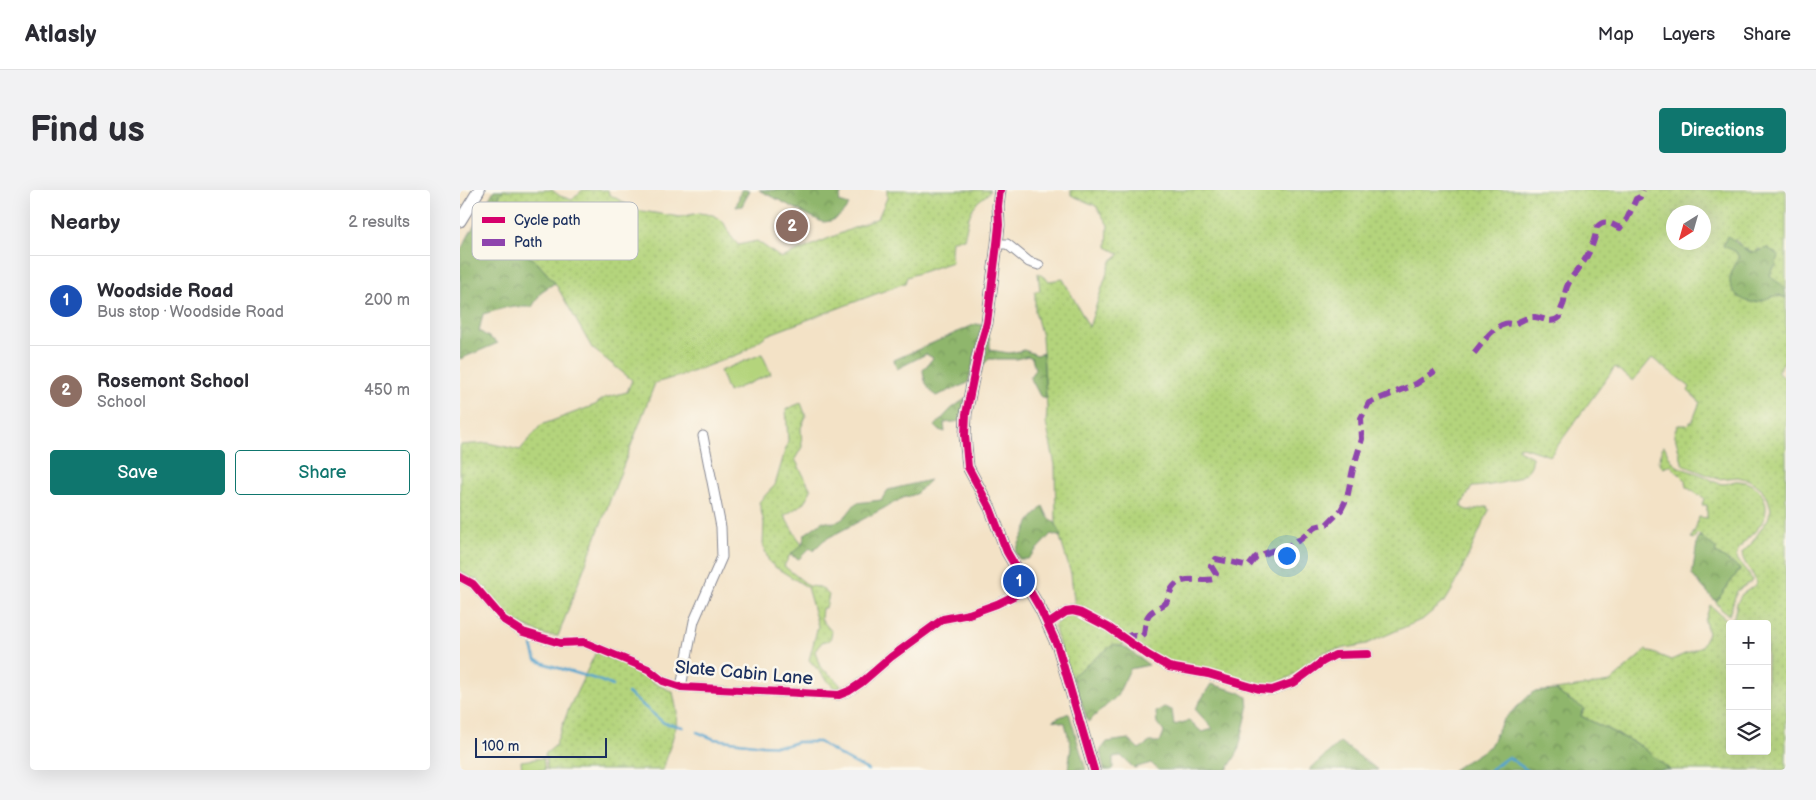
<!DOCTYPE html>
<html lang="en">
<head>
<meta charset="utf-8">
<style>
	:root { --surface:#fff; --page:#f2f2f3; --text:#2b2b33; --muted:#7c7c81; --line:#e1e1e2; --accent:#0f766e }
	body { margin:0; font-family:"Balsamiq Sans",sans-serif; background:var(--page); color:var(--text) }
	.controls { position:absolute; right:15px; bottom:15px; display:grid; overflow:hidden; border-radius:5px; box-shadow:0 5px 20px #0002 }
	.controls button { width:45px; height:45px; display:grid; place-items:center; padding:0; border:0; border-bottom:1px solid var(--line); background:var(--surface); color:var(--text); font:25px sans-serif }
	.compass { position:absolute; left:1206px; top:15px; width:45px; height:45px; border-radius:50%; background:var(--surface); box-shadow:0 5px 20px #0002; rotate:217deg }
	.scale { position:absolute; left:15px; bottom:12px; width:132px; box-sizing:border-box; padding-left:5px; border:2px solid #1b2f5e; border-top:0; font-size:14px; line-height:18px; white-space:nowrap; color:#1b2f5e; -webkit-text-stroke:4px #fbf7ec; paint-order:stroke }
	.you { position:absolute; left:826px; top:365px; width:18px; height:18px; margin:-12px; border:4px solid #fff; border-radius:50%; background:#1a73e8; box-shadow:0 0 0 8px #1a73e833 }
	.badge { display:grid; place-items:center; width:32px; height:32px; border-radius:50%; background:var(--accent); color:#fff; font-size:16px; font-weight:700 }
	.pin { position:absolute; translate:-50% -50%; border:2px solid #fff; box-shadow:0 1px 5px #0006 }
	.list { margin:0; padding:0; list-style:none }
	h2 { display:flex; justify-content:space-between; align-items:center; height:65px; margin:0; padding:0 20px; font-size:21px }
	h2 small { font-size:16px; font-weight:400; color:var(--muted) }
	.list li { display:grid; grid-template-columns:32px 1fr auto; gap:15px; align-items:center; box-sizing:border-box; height:90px; padding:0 20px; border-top:1px solid var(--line) }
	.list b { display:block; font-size:19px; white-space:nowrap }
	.list p { margin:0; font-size:16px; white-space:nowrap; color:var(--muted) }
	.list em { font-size:16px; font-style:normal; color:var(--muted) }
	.actions { display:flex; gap:10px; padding:15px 20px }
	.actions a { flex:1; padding:11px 0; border:1px solid var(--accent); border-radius:5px; text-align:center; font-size:18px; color:var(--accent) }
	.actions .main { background:var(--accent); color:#fff }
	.icon { flex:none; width:28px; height:28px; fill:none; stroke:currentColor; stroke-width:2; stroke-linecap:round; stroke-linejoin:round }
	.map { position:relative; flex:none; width:1326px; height:580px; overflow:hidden; border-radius:5px }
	header { display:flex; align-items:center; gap:30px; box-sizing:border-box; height:70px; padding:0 25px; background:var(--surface); border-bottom:1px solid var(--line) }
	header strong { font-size:24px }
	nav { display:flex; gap:28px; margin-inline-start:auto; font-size:18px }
	.intro { display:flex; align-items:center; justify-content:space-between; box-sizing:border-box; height:120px; padding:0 30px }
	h1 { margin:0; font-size:35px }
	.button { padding:12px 22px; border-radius:5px; background:var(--accent); color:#fff; font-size:18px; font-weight:700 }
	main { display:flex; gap:30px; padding:0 30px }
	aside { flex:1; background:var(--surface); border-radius:5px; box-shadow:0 5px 20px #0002 }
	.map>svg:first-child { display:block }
</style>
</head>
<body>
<header>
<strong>Atlasly</strong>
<nav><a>Map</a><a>Layers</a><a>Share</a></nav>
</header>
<div class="intro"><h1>Find us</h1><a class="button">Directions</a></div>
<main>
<aside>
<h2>Nearby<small>2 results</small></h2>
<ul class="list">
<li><span class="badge" style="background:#1a4fb4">1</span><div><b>Woodside Road</b><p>Bus stop · Woodside Road</p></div><em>200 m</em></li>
<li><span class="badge" style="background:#8d6e63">2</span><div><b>Rosemont School</b><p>School</p></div><em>450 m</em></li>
</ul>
<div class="actions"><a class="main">Save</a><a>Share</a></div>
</aside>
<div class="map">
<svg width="1326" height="580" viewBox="0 0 1326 580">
	<defs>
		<pattern id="grass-dots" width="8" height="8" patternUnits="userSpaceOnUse" patternTransform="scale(1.25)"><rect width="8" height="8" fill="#b4d47c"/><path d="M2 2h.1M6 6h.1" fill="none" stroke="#9ab66e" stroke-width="1.8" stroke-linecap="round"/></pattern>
		<pattern id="forest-crowns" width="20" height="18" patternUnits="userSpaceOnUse" patternTransform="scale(1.25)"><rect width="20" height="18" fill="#8fb66c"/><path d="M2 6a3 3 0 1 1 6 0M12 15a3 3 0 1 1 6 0" fill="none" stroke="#74945c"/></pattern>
	</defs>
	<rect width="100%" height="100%" fill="#fbf7ec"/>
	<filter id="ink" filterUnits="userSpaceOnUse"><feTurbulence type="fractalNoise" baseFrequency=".02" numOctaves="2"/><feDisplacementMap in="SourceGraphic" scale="10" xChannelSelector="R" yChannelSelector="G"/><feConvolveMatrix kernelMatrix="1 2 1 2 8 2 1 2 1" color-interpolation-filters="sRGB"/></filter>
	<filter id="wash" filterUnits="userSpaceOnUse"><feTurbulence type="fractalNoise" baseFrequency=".0096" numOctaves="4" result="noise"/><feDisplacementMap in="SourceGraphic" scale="20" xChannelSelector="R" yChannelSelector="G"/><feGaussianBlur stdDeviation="1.12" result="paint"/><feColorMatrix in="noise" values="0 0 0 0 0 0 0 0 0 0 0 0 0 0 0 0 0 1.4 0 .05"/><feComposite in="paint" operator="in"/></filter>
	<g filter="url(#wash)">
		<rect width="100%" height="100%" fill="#f3e2c6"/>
		<!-- grass -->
		<path fill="url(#grass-dots)" stroke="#68826d" fill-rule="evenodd" d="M44,0h48l8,6 12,4 10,-10h26l1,4 27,16 44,7 19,-4 14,2 10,6 7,14 8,10 19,-4 24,17 97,-40 9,-20v-8h103c-3,7 -10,8 -14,14 -8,9 -9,24 -12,35l-12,1 -1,14 1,8 -45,15 -2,6 -138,52 -25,18 -56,21 -31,9 -97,253 -14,-1 -34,-16 -33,-38 -17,-10v-126l28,-2 32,7 21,-25 54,-20 9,-7 23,-6 5,-12 -40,-32 -37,-65 -20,-23 -16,-9 -12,-12 -10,-4 -4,-11 7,-30z
			M611,0h715v100l-13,-10 -3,-6 2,-5 -12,-20 -6,3 -10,-3 -9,-10v12l4,6 -5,11 20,34c11,-4 21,-9 32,-4v61l-9,13 9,7v391h-116l-29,-24 -60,-30 3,-7 -21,-13 -7,-6 54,-8 36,-32 25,10 30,-13 7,-14 -3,-12 5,-16 18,16 6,-4 3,-14 5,-9 14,-9c0,-12 -13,-19 -14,-32l9,-9 17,-25 3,-10 -3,-10 -7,-11 -12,-8 -11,-3 -20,2 -33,-13 -3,-4 -8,-29 4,-8h9l6,-5 7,-18 -12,-11 2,-4 -38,-29 -19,23 -18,-14 -65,89 -31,-10v4l13,7c4,24 -43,29 -60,30l-11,19c8,9 16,1 26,1l2,3 -34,75 -9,15 -23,19 -57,25 -42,8 -34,25 -20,8h-9l-43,-12 -44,-8 -20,-8 -79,-49 -4,-34 -15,-50 -1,-59 -9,-42 1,-14 -5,-72 -7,-26v-20h5l-2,-18 11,8 14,-2 26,48 22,-66 9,-7 -13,-7 1,-22 -12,-19 -25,-11zM1214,22h30v30h-30zM1270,434h37v127h-37z
			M341,213l5,13 -5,12 1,19 -7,12 16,31 -7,13 -20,13 18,29 -12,10 -6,11 25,20 11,1 9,8 -3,13h-4l-1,11 11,13 -2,8 -8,2 -7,9 5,16 14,11 7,8 -5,4 -27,-30 9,-34 -11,-39 -32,-20 -6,-5 -6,-17 1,-22 -5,-21 16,-17 13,-44 -2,-32z
			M1203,256l2,1c9,24 16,20 37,28 8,3 13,9 22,9 5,0 9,-4 15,-3 17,1 31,17 26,34 -4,17 -24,24 -29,41 4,10 13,15 16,25l-15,10 -8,24 -7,-5 -6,-8 24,-33 -25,-17 1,-3 -19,-16 -3,6 -3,-1 4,-8 4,-13 8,1v-13h-5l2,-7 -18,-11 -1,-7 -15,-15 -8,3 -3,-6z
			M613,423l47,24 4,7 -54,38 -16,-56 10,-10z
			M136,462l50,21 6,9 21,10 4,20 -1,15 -13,43h-116l-2,-16 10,-8 14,-38z"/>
		<!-- forest -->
		<path fill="url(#forest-crowns)" stroke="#557265" d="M34,0h10l-4,4 -7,30 4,11 10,4 12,12 16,9 20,23 -13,8 -10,16h-24l-25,7 -4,17 19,12 -38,16v-108z
			M281,0h9l-8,16 -6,1z
			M299,0h83l-3,12 10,3c-8,11 -14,17 -27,17z
			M1267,46c9,4 15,14 25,16 4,0 11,-3 16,-4l10,7 -2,11 -4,3 -2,6c7,10 16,6 16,23 -11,-6 -19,2 -30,4 -12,2 -28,-11 -26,-23 1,-8 6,-15 9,-22l-4,-6 -12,-5z
			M516,134l7,1 -15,58 -32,13c-9,-7 -12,-15 -13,-26l10,-12 -7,-4 -29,15 -3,-9z
			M528,145l2,3v12l19,3 15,-3 13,5 6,-2 3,46 -6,-3 -10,-19 5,-8 -3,-11 -4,-2 -12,3h-27l-6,6 -2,-6z
			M506,208l-3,23 -19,2 1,9 -6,-2 -4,-4 16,-17z
			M470,290l-14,14 -13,4 -79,42 -11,11 -3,-3 -11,11 -9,-4 12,-10 3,-11 18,-13c19,5 22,-5 33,-18l25,-3 7,-10z
			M583,316l5,11 8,7 5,13 -10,-3 -23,25h-9l-4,-7 15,-31z
			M1240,346l17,13 -2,3 25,17 -24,33 -24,-27 6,-38z
			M654,454l11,3 24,18 -19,4 -13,27 -29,26 -16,-46z
			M751,494l28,8 8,5 1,12 -10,43 -11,18h-69l-7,-7 -17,5 -13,-12 -8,1v11l-2,2h-7l-4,-19 7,-9 21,-3 11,10 11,-7h10l4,-10 -7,-9 -1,-11 8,-5 8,3 2,15 15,-4 13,11 11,-3 -18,-20z
			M1096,500l7,6 22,13 -3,2 -1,5 60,30 29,24h-217l37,-24 13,-26 30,-28z
			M609,523l17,57h-18l3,-23 -6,-24 -12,-3z
			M880,552l38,28h-69z"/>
		<!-- park -->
		<path fill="#b4d47c" stroke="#68826d" d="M302,164l9,20 -43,18 -8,-21z
			M83,568l2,12h-23l-1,-9z"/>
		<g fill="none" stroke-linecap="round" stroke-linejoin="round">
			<!-- stream -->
			<path stroke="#55a4cf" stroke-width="2.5" d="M72,456l4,14c25,11 52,14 77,26
				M168,503l36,30 19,4
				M237,542l17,7 49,6 21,1 13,-4h22l22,14 27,14
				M1030,580l18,-13 19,13"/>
		</g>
	</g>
	<g filter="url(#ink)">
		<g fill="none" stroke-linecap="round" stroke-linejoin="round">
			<defs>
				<path id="street" d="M537,54h10l22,18 10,3
					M0,387l13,7 31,36 19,12 37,11 23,-1 65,27 15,12 18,6 158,8 10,-4 12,-8 30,-26 52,-38 26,-5 28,-10 31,-15
					M588,434l18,-12 7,-1 8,2 27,14 40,28 21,12 39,7 51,15 13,1 23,-8 27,-20 13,-7 33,-1
					M221,497l13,-66 28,-64 -1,-30 -18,-91"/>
				<path id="secondary" d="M540,0l-2,16 1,19 -2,19 -10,79 -8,27 -13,64 -1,21 3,32 22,41 17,44 34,58 17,37 36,123
					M0,31l19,-31"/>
			</defs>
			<!-- street casing -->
			<use href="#street" stroke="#878892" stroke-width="11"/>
			<!-- secondary casing -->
			<use href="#secondary" stroke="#878892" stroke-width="13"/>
			<!-- street -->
			<use href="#street" stroke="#fff" stroke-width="9"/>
			<!-- secondary -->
			<use href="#secondary" stroke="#fff" stroke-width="11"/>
			<!-- quiet -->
			<path stroke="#8e44ad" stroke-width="6" stroke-dasharray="12 6" stroke-linecap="butt" d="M1014,163c8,-9 18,-26 31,-29 2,-1 5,0 7,0 8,-1 14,-8 23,-7 9,1 16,8 25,0 -1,-6 3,-10 4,-15 1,-19 8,-24 18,-38 8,-11 13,-24 15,-37 9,-9 15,-2 23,1l7,-9 9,-20 4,-2 3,-7
				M665,448l6,-3 11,1 2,-2c3,-23 3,-19 22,-31 3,-6 4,-14 9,-18 9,-9 28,-3 39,-6l2,-5 -5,-8 5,-7 33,7 7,-9 18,-7 14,-4 13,-7 14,-12 12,-3 14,-14 6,-12 6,-29 9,-30 -1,-21 8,-15 47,-19 19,-13"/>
			<defs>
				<path id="cycleway" d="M540,0l-2,16 1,19 -2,19 -10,79 -8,27 -13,64 -1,21 3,32 22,41 17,44 34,58 17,37 36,123
					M0,387l13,7 31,36 19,12 37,11 23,-1 65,27 15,12 18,6 158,8 10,-4 12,-8 30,-26 52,-38 26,-5 28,-10 31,-15
					M588,434l18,-12 7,-1 8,2 27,14 40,28 21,12 39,7 51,15 13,1 23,-8 27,-20 13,-7 33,-1"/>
			</defs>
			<!-- cycleway casing -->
			<use href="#cycleway" stroke="#fbf7ec" stroke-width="11"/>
			<!-- cycleway -->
			<use href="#cycleway" stroke="#d6006c" stroke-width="8"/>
		</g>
	</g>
	<g text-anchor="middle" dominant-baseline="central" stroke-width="5" stroke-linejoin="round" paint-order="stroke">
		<!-- street labels -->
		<g font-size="18" fill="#1b2f5e" stroke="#fbf7ec">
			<text transform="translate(284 483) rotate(5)">Slate Cabin Lane</text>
		</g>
	</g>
	<!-- legend -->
	<rect x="12" y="12" width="166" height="58" rx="8" fill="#fbf7ec" stroke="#b8bbc1" stroke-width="1"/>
	<rect x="22" y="27" width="23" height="6" fill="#d6006c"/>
	<rect x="22" y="49" width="23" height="7" fill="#8e44ad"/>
	<g font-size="14" fill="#1b2f5e">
		<text x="54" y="35">Cycle path</text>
		<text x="54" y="57">Path</text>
	</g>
</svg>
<div class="controls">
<button>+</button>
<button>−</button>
<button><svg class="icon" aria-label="layers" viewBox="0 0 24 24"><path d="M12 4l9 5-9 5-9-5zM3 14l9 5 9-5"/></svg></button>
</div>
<svg class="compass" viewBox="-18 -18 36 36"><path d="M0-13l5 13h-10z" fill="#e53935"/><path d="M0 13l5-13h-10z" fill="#7c7c81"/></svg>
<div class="scale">100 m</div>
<div class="you"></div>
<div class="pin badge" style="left:559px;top:391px;background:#1a4fb4">1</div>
<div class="pin badge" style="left:332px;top:36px;background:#8d6e63">2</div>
</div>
</main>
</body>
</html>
